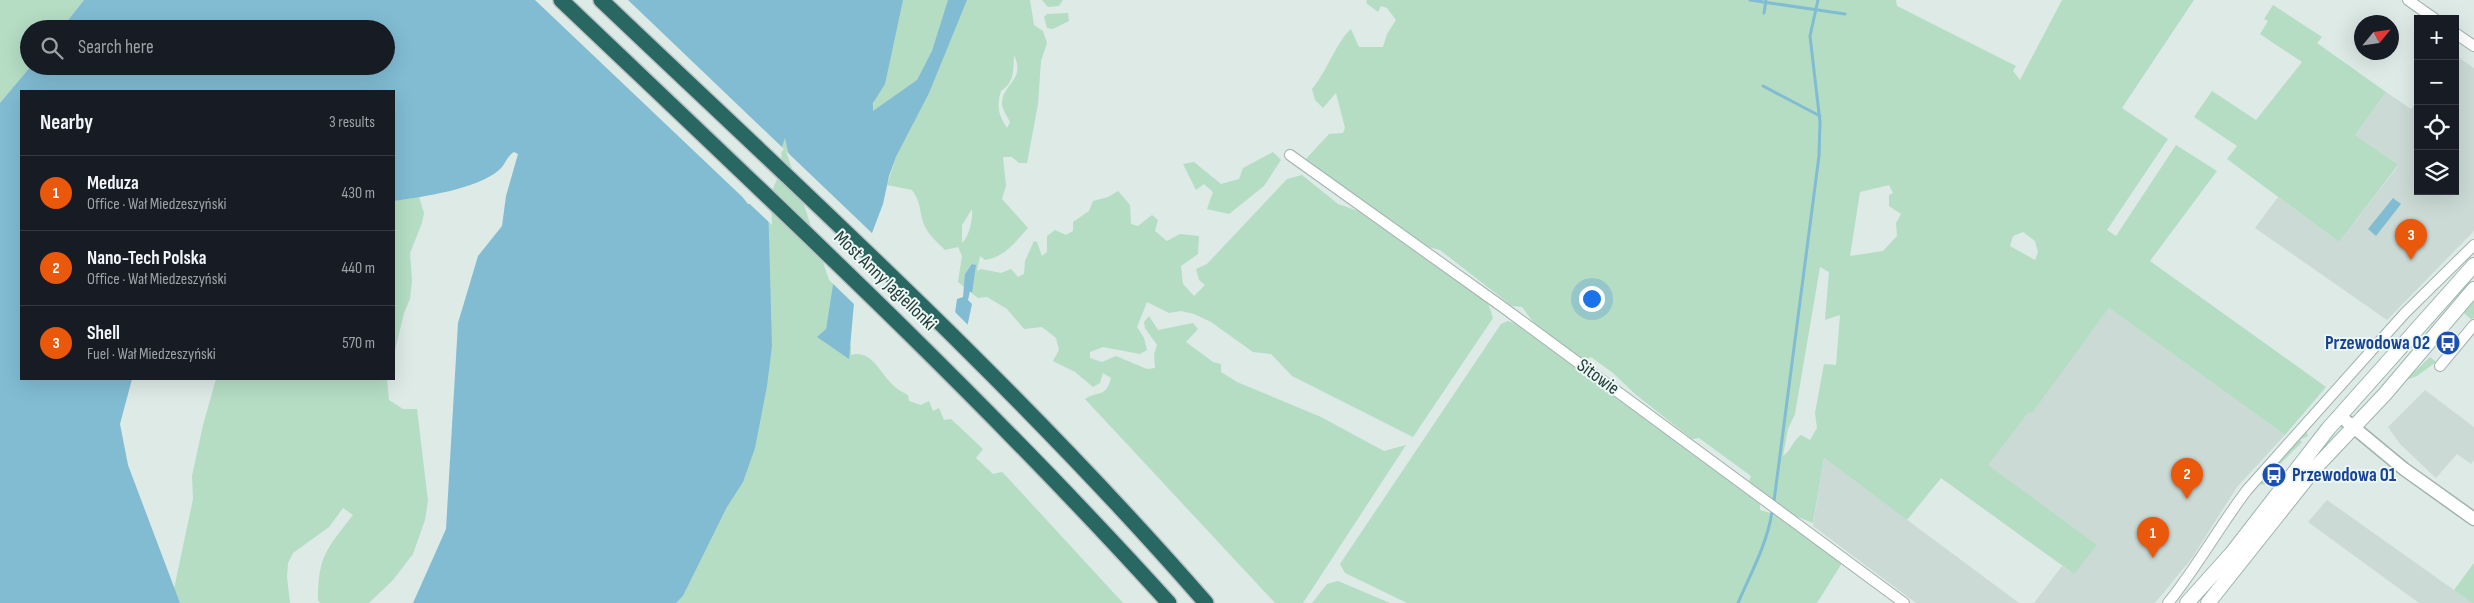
<!DOCTYPE html>
<html lang="en">
<head>
<meta charset="utf-8">
<style>
	:root { --surface:#171b24; --page:#20242c; --text:#f1f3f6; --muted:#9ea1a6; --line:#363941; --accent:#ea580c }
	body { margin:0; font-family:"Sofia Sans Condensed",sans-serif; background:var(--page); color:var(--text) }
	.controls { position:absolute; right:15px; top:15px; display:grid; overflow:hidden; border-radius:0px; box-shadow:0 5px 20px #0002 }
	.controls button { width:45px; height:45px; display:grid; place-items:center; padding:0; border:0; border-bottom:1px solid var(--line); background:var(--surface); color:var(--text); font:25px sans-serif }
	.compass { position:absolute; left:2354px; top:15px; width:45px; height:45px; border-radius:50%; background:var(--surface); box-shadow:0 5px 20px #0002; rotate:61deg }
	.you { position:absolute; left:1591px; top:298px; width:18px; height:18px; margin:-12px; border:4px solid #fff; border-radius:50%; background:#1a73e8; box-shadow:0 0 0 8px #1a73e833 }
	.badge { display:grid; place-items:center; width:32px; height:32px; border-radius:50%; background:var(--accent); color:#fff; font-size:16px; font-weight:700 }
	.pin { position:absolute; translate:-50% -41px; filter:drop-shadow(0 1px 2px #0008) }
	.pin::after { content:''; position:absolute; top:26px; width:18px; height:15px; background:inherit; clip-path:polygon(0 0,100% 0,50% 100%) }
	.list { margin:0; padding:0; list-style:none }
	h2 { display:flex; justify-content:space-between; align-items:center; height:65px; margin:0; padding:0 20px; font-size:21px }
	h2 small { font-size:16px; font-weight:400; color:var(--muted) }
	.list li { display:grid; grid-template-columns:32px 1fr auto; gap:15px; align-items:center; box-sizing:border-box; height:75px; padding:0 20px; border-top:1px solid var(--line) }
	.list b { display:block; font-size:19px; white-space:nowrap }
	.list p { margin:0; font-size:16px; white-space:nowrap; color:var(--muted) }
	.list em { font-size:16px; font-style:normal; color:var(--muted) }
	.icon { flex:none; width:28px; height:28px; fill:none; stroke:currentColor; stroke-width:2; stroke-linecap:round; stroke-linejoin:round }
	.map { position:relative; flex:none; width:2474px; height:603px; overflow:hidden }
	.search { position:absolute; background:var(--surface); box-shadow:0 5px 20px #0002; left:20px; top:20px; width:375px; height:55px; display:flex; align-items:center; gap:12px; box-sizing:border-box; padding:0 18px; border-radius:28px; color:var(--muted); font-size:19px }
	.panel { position:absolute; background:var(--surface); box-shadow:0 5px 20px #0002; left:20px; top:90px; width:375px; height:290px; border-radius:0px }
	.map>svg:first-child { display:block }
</style>
</head>
<body>
<div class="map">
<svg width="2474" height="603" viewBox="0 0 2474 603">
	<rect width="100%" height="100%" fill="#ddeae6"/>
	<!-- built -->
	<path fill="#cbdad5" d="M2455,55l19,13v163l-87,89 -132,-92 23,-31 61,45 59,-76 -43,-31 31,-43 25,17 7,-8v90h37z
		M2109,308l176,127 -48,52 -45,71 -37,45h-121l28,-37 12,8 -87,-109 43,-54 2,1z
		M2425,390l49,37v33l-3,4 -14,-10 -21,24 -36,-34 -12,-17z
		M1824,458l195,145h-103l-103,-77z
		M2327,500l127,90 18,13h-53l-111,-81z"/>
	<!-- green -->
	<path fill="#b4ddc4" fill-rule="evenodd" d="M0,0h84l-23,29h-32v37h2l-31,37z
		M885,0h145l4,25 9,6 4,12 -6,18 -3,43 -11,59h-8l-7,-6h-9l3,29 -4,13 26,29c-13,14 -23,29 -43,32l-5,-4 -3,15 4,-2 20,4 10,-4 7,8 6,-3 1,-13 9,-20 3,1 5,14 5,-4v-16l8,-6 11,5 7,-4v-9l16,-11 4,-10 15,-4 10,-6 12,14 1,19 7,2 14,-11 6,5 -3,11 12,10 13,-7 19,2 -1,18 -17,12 2,18 11,12 11,-11 -6,-5 -3,-11 11,-5 80,-85 15,-4 36,29 20,7 130,92 5,15 -80,119 -121,-61 -21,-22 -18,-2 -42,-30 -17,-8 -13,-3 -12,2 -22,-11 -10,25 7,11 3,12 -7,4 -37,-7 -13,5v6l12,4 14,-6 31,13 8,-1 -1,-14 3,-9 -12,-17 -1,-6 5,-6 9,14 35,-7 5,6 -12,13 27,20 8,2v8l16,10 84,35 63,34 22,-6 -103,158h-28l-190,-204c14,-9 21,-1 26,-21l-8,-5 -3,10 -7,4 -18,-15 -22,-11 6,-11 -3,-12 -14,-11 -18,2 -17,-20 -20,-12 -9,1 -20,-16 4,-26 -4,-9 -13,3c-8,-8 -18,-16 -22,-28 -4,-14 -2,-19 -11,-32l-25,-5 9,-28 18,-35 -44,14zM1014,55c12,25 -11,28 -12,48 0,6 5,13 8,19l-3,6c-8,-12 -11,-21 -6,-37 14,-9 12,-21 13,-36zM972,209c1,9 -2,26 -10,34v-18z
		M1042,0h21l-4,6 -11,1z
		M1367,0h529l1,6 119,60 -3,5 7,9 42,-80h132l-72,108 46,31 -61,91 9,6 60,-91 41,26 -67,90 176,126 -41,48 -176,-127 -77,105 -3,-1 -41,53 109,80 -23,29 -133,-96 -34,42 -83,-62 -11,65 -25,-10 -39,-32 2,-5 -52,-38 -7,1 -57,-45 -22,-21 -22,-16 -9,6 -45,-36 -15,-20 -10,-1 -72,-56 -16,-4 -118,-87 23,-25 14,-1 2,-5 -9,-35 -13,15 -8,-8 -3,-11c14,-16 25,-48 39,-60l8,18h24l4,-13 9,-14 -9,-12 -6,-2 -3,6 -12,-9zM1889,185l4,8 -4,2v11l12,8 -5,9 1,13 -14,15 -33,5 10,-64zM2023,232l12,9 3,11 -3,8 -25,-14 3,-10zM1820,267l9,5 -4,48 15,-5 -4,50 -12,-1 -9,49 2,15 -7,12 -9,-5c-9,6 -9,15 -18,21l5,-27 7,-15z
		M2273,5l49,32 -5,6 69,49 -31,43 43,30 -59,77 -112,-83 10,-13 -43,-29 18,-26 44,29 46,-58 -42,-28 8,-13 -4,-2z
		M1068,13l1,8 -16,8 -6,-1 -3,-11 3,-3z
		M792,83l41,201 -7,45 25,17v9c21,-6 29,19 43,31 4,4 9,6 14,9l1,6 12,4 8,-4 4,10 6,-3 5,12 7,-1 32,30 -7,9 17,16 9,-2 5,5 116,126h-447l7,-7 44,-89 15,-46 26,-261 14,-32 -1,-20z
		M1273,152l8,8 -17,26 -35,28 -22,-5 6,-17 -9,-8 -8,6 -13,-26 11,-2 27,22 18,-5 4,-11z
		M419,197l5,16 -2,10 -12,30 2,27 -2,19 -6,14 -10,41v-153z
		M2474,300v17l-2,3 -8,-7z
		M1508,321l6,2 246,181v6l18,5 64,48 -25,40h-410l-62,-30 -5,-9 161,-240z
		M2430,357l6,5 -19,14 -11,4z
		M216,379h171l2,21 14,9h14l11,92 -3,19 -12,34 -20,26 -24,23h-49l-2,-3c0,-45 9,-51 35,-85l-10,-7 -14,19 -36,26 -5,10 -1,14 3,26h-110l-6,-14 19,-90 -1,-23 11,-51z
		M2306,430l2,6 -8,4 2,2 -21,21 -16,22 -7,-1z
		M2474,563v40h-2l-18,-13z
		M1338,581l52,22h-78l15,-19z"/>
	<!-- water -->
	<path fill="#81bcd3" d="M84,0h819l-18,84 -12,19v8l44,-31 15,-29 16,-51h19l-38,93 -33,64 -7,19 -6,28 -11,29 -18,70 -5,56 -32,-22 9,-8 7,-45 -42,-119 -6,-27 -3,9 -41,48 7,9 20,-4 4,146 -5,40 -12,62 -12,34 -16,25 -44,89 -7,7h-263l33,-74 12,-206 20,-67 24,-30 4,-30 12,-42 -4,-2c-8,5 -8,12 -15,18 -21,19 -77,27 -105,31v-110h-373v288h111l-12,45 8,41 52,138h-180v-500l31,-37h355v-37h-325z
		M2393,198l8,6 -25,32 -8,-7z
		M972,264l4,1 -4,28 -2,-2 -2,9 4,4 -7,33 -12,-10 4,-28 6,-2 2,-23z"/>
	<!-- pier -->
	<path fill="#ddeae6" d="M535,0h93l156,149 -40,47 5,5 19,-4 3,3 1,25z
		M786,151l88,84 -18,71 -27,-26z
		M953,310l17,17 -4,13 -16,-13z"/>
	<g fill="none" stroke-linecap="round" stroke-linejoin="round">
		<!-- stream -->
		<path stroke="#81bcd3" stroke-width="3" d="M1750,0l95,14
			M1764,13l2,-13
			M1763,86l57,30
			M1774,501l45,-345 1,-34 -10,-86 8,-36
			M1738,603c13,-30 29,-59 34,-91"/>
		<defs>
			<path id="minor" d="M2408,0l27,19
				M2455,33l19,13
				M1290,155l214,153 400,295
				M2440,366l34,-41
				M2168,603c29,-36 51,-76 79,-113l158,-177 69,-68"/>
			<path id="tertiary" d="M2340,416l64,53 70,50"/>
			<path id="secondary" d="M2187,603l45,-50 96,-124 146,-164
				M2208,603l108,-136 69,-73 89,-105"/>
			<path id="motorway" d="M561,0c207,197 416,391 608,603
				M601,0c206,196 418,388 605,603"/>
		</defs>
		<!-- minor casing -->
		<use href="#minor" stroke="#a0b2ae" stroke-width="12"/>
		<!-- tertiary casing -->
		<use href="#tertiary" stroke="#a0b2ae" stroke-width="15"/>
		<!-- secondary casing -->
		<use href="#secondary" stroke="#9cb6b0" stroke-width="16"/>
		<!-- motorway casing -->
		<use href="#motorway" stroke="#bcc4c3" stroke-width="18"/>
		<!-- minor -->
		<use href="#minor" stroke="#fff" stroke-width="10"/>
		<!-- tertiary -->
		<use href="#tertiary" stroke="#fff" stroke-width="12"/>
		<!-- secondary -->
		<use href="#secondary" stroke="#fff" stroke-width="14"/>
		<!-- motorway -->
		<use href="#motorway" stroke="#296762" stroke-width="15"/>
	</g>
	<!-- icons -->
	<defs>
		<symbol id="bus-disc" viewBox="-11 -11 22 22"><circle r="9.5" fill="#1a4fb4" stroke="#edf7f3"/><path d="M-5-6H5V4H4V6H2V4H-2V6H-4V4H-5ZM-3.5-4V0h7V-4ZM-3.5 1.2v1.5H-2V1.2ZM2 1.2v1.5H3.5V1.2Z" fill="#fff"/></symbol>
	</defs>
	<g fill-rule="evenodd">
		<use href="#bus-disc" x="2434" y="329" width="28" height="28"/>
		<use href="#bus-disc" x="2260" y="461" width="28" height="28"/>
	</g>
	<g text-anchor="middle" dominant-baseline="central" stroke-width="4" stroke-linejoin="round" paint-order="stroke">
		<!-- street labels -->
		<g font-size="19" fill="#1e3a36" stroke="#edf7f3">
			<text transform="translate(885 281) rotate(44)">Most Anny Jagiellonki</text>
			<text transform="translate(1598 377) rotate(36)">Sitowie</text>
		</g>
		<!-- transit labels -->
		<g font-size="19" font-weight="bold" fill="#164399" stroke="#edf7f3" text-anchor="end">
			<text x="2430" y="343">Przewodowa 02</text>
			<text x="2292" y="475" text-anchor="start">Przewodowa 01</text>
		</g>
	</g>
</svg>
<div class="controls">
<button>+</button>
<button>−</button>
<button><svg class="icon" aria-label="locate" viewBox="0 0 24 24"><circle cx="12" cy="12" r="6"/><path d="M12 2v4M12 18v4M2 12h4M18 12h4"/></svg></button>
<button><svg class="icon" aria-label="layers" viewBox="0 0 24 24"><path d="M12 4l9 5-9 5-9-5zM3 14l9 5 9-5"/></svg></button>
</div>
<svg class="compass" viewBox="-18 -18 36 36"><path d="M0-13l5 13h-10z" fill="#e53935"/><path d="M0 13l5-13h-10z" fill="#9ea1a6"/></svg>
<div class="you"></div>
<div class="pin badge" style="left:2153px;top:558px">1</div>
<div class="pin badge" style="left:2187px;top:499px">2</div>
<div class="pin badge" style="left:2411px;top:260px">3</div>
<div class="search"><svg class="icon" aria-label="search" viewBox="0 0 24 24"><circle cx="10" cy="10" r="6"/><path d="M15 15l6 6"/></svg>Search here</div>
<section class="panel">
<h2>Nearby<small>3 results</small></h2>
<ul class="list">
<li><span class="badge">1</span><div><b>Meduza</b><p>Office · Wał Miedzeszyński</p></div><em>430 m</em></li>
<li><span class="badge">2</span><div><b>Nano-Tech Polska</b><p>Office · Wał Miedzeszyński</p></div><em>440 m</em></li>
<li><span class="badge">3</span><div><b>Shell</b><p>Fuel · Wał Miedzeszyński</p></div><em>570 m</em></li>
</ul>
</section>
</div>
</body>
</html>
